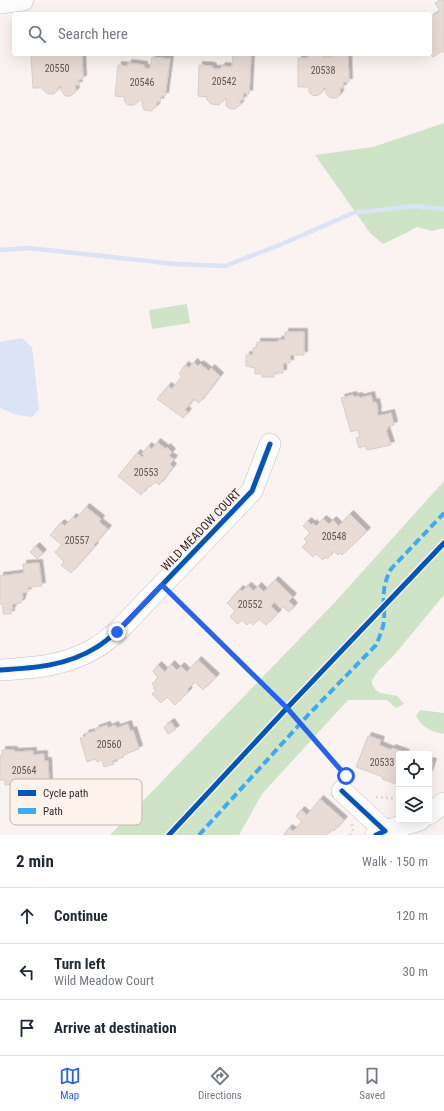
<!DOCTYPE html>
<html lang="en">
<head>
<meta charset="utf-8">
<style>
	:root { --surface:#fff; --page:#f2f2f3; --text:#1f2937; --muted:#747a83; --line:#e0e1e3; --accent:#2563eb }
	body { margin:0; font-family:"Roboto Condensed",sans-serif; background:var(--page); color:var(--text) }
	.controls { position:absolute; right:12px; bottom:12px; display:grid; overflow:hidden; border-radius:4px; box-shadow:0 4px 16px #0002 }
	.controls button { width:36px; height:36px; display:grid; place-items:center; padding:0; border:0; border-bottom:1px solid var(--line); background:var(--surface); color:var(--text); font:20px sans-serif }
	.stop { position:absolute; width:12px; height:12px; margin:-9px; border:3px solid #2563eb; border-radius:50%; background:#fff }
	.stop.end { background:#2563eb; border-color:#fff; box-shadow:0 1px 4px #0008 }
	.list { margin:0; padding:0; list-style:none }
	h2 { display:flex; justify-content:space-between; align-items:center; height:52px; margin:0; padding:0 16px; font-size:17px }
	h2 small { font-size:13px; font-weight:400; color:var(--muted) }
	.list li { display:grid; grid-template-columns:26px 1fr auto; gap:12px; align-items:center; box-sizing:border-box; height:56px; padding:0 16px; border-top:1px solid var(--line) }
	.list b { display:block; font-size:15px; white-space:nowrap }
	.list p { margin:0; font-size:13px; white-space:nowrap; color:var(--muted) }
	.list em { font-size:13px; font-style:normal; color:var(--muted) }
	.icon { flex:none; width:22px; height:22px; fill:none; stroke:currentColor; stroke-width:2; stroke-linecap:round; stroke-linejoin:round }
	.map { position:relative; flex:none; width:444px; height:835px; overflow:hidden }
	.search { position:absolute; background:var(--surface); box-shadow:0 4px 16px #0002; left:12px; right:12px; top:12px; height:44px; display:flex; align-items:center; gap:10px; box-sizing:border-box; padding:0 14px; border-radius:4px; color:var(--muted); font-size:15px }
	.sheet { height:220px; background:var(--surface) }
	nav { display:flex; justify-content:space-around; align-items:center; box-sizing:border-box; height:56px; border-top:1px solid var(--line); background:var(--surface); font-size:11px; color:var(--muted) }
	nav a { display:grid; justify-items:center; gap:2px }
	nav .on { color:var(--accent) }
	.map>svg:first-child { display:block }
</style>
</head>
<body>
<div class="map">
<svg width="444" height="835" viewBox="0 0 444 835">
	<defs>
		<filter id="shadow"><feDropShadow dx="3.5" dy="-3.5" stdDeviation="0" flood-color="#0004"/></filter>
	</defs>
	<rect width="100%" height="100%" fill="#faf3f1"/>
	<!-- green -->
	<path fill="#cfe4c7" d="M444,123v105l-12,3 -15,-4 -11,6 -23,11 -13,-11 -55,-78 58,-8z
		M187,304l3,19 -38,6 -3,-19z
		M444,481v114l-49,59 -17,17 -6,9v4l4,6 4,3 17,3 7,8 -8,4 -9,-8h-39l-86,94 -23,41h-129l226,-234z
		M420,710l24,3v21c-13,-2 -22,-7 -28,-18z"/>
	<!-- water -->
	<path fill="#dbe3f4" d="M22,338l10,9 7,62 -7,8 -15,-2 -17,-7v-66z"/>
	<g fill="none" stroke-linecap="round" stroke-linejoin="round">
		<!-- stream -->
		<path stroke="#dbe3f4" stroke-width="4.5" d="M0,250l29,-2 146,16 50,2 57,-22 71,-31 61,-7 30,3"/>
	</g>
	<!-- building -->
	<path fill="#e9dbd5" stroke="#d5cfcd" filter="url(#shadow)" d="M440,0h4v53l-2,-2 -9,6 -3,-4v-35l10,-7 -5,-8z
		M46,54h36l1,25 -5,1 1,5h-4l1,6 -5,5h-6l-4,-6v-4l-3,1v2l-4,5h-6l-5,-4v-2h-10l-2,-32 15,-1z
		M308,54h15v3h9v-3h16l1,28h-6v6h-3v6l-3,4h-7l-4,-4v-6h-3v3l-4,4 -6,1 -4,-4v-5h-11v-29h10z
		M233,55l18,1 -2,38 -6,-1v7h-3v5l-5,4h-5l-4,-3v-7h-2l-5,6 -8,-1 -4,-4v-3l-9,-1 1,-31 13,1 2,3h6l2,-3 10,1z
		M152,57l18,2 -5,37h-4l-1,6 -3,-1 -1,6 -5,4 -7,-1 -2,-5v-5l-2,-1 -1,2 -5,4h-6l-4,-4 1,-4 -10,-1 3,-31 10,1v-3l16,2v3l6,1z
		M285,332h19v23h-14v8h-7v10h-9v4h-12v-3h-7v-6l-9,-2v-11h7v-7l4,-1v-5h21v-2h7z
		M194,362l4,4 2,-2 9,7 2,-3 9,8 -21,27 -6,-4 -8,11 3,2 -5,6 -26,-19 11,-13 4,3 10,-13 -3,-2 6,-9 4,3z
		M353,395l1,2 5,-1 1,2 11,-3 2,8 3,-1 2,9 -1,1 1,4 13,-3 3,12 -7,2 1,2 -2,1 5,15 -24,5 -2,-4 -6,2 -3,-10 4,-1 -2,-7 -7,2 -10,-34z
		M157,442l9,7 1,-2 5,5 -3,4 5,3 -4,5 3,3 -14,18 -4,-3 -5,5 -2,-1 -7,9 -23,-19 19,-23 5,4 2,-2 -2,-1 6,-8 4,3z
		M86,507l15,12 -2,3 9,7 -14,16 1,1 -24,27 -10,-8 3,-3 -9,-10 7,-7 -12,-10 11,-12 4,3 8,-9 3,2z
		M350,514l17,17 -25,24 -2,-2 -2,2 -4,-4 -7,8 -2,-2 -2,3 -7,-6 -3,3 -11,-10 5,-5 -3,-3 6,-6 -7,-7 5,-5 4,4 1,-2 3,3 7,-7 6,5 4,-4 6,6z
		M36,546l7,7 -6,6 -7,-7z
		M39,563l3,23 -14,1v5l-6,1 1,4 -2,6 -9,1 1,5h-2v5h-8v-10h-3v-28l24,-3 -1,-9z
		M275,580l18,17 -4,4 5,5 -5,6 -6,-5 -2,2 -7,-7 -3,4 7,7 -12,12 -7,-6 -6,6 -3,-3 -3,3 -5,-5 -4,4 -8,-7 5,-6 -8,-8 13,-14 2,2 6,-5 6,5 4,-5 6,6z
		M198,660l18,17 -13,13 -8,-8 -8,8 2,1 -14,14 -8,-8 -6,6 -9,-9 4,-4 -3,-2 2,-1 -3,-3 6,-6 -5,-7 5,-6 7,7 6,-8 6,6 4,-4 6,6z
		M171,722l5,7 -8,5 -4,-7z
		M128,724l2,7 3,-1 6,19 -16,6 1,2 -12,4 2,3 -10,3 -2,-7 -5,2 -2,-3 -8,3 -7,-24 6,-2 -1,-2 11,-3 -1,-2 12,-4 1,3 7,-3 2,3z
		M368,736l13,4 -2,5 12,5 1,-2 14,5 -1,1h-6v29l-2,-1 -1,2 -14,-5 1,-2 -27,-10z
		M2,750h12v2l19,-1v4l11,-1v7h4l1,21 -15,1v4h-16v-7h-4v4l-9,1v-5h-5v-24h2z
		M429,761l4,1 -4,12z
		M320,799l24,21 -10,11 -2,-2 -5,6h-44l6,-7 4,3 9,-9 -6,-6 5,-6 6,5z"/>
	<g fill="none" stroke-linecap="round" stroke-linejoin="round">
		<defs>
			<path id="minor" d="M0,3l23,-3
				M0,670c34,-2 67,-4 97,-23 7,-4 13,-10 20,-15l135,-141 18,-47
				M342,791l43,40 -9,4
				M429,814l15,-11
				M385,831l35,-11"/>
		</defs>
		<!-- minor casing -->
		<use href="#minor" stroke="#c6c0be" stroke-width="22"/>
		<!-- path -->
		<path stroke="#dbdad9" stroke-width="2.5" stroke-dasharray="2 3" stroke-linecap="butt" d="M174,597l113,111 57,65
			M376,797l23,2
			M350,835l3,-4 -1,-7"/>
		<!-- minor -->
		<use href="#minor" stroke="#fefdfd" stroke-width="21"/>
		<!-- quiet -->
		<path stroke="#3fa9f5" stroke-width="4" stroke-dasharray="8 4" stroke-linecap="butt" d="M199,835l110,-121 67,-69c3,-7 7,-16 8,-24 1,-22 -4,-31 7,-52l53,-56"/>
		<defs>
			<path id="cycleway" d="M0,670c34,-2 67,-4 97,-23 7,-4 13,-10 20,-15l135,-141 18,-47
				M342,791l43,40 -9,4
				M169,835l118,-127 157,-165"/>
		</defs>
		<!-- cycleway casing -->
		<use href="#cycleway" stroke="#fef2ed" stroke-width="8"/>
		<!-- cycleway -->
		<use href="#cycleway" stroke="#0057b8" stroke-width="5"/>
	</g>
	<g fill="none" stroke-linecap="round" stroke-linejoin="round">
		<!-- route -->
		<path stroke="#2563eb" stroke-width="5" d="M117,632l45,-47 125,123 59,68"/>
	</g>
	<g text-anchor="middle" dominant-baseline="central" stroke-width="3" stroke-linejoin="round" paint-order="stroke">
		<!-- number labels -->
		<g font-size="10" fill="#5f5754">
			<text x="57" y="68">20550</text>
			<text x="323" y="70">20538</text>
			<text x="224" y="81">20542</text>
			<text x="142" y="82">20546</text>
			<text x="146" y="472">20553</text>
			<text x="334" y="536">20548</text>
			<text x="77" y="540">20557</text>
			<text x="250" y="604">20552</text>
			<text x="109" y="744">20560</text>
			<text x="382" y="762">20533</text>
			<text x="24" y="770">20564</text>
		</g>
		<!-- street labels -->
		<g font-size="12" fill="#302a28" stroke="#fef2ed">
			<text transform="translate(201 530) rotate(-46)">WILD MEADOW COURT</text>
		</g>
	</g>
	<!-- legend -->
	<rect x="10" y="779" width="132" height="46" rx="6" fill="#fef2ed" stroke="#c0b6b2" stroke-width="1"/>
	<rect x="18" y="790" width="18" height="6" fill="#0057b8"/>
	<rect x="18" y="808" width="18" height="6" fill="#3fa9f5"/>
	<g font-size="11" fill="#302a28">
		<text x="43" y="797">Cycle path</text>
		<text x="43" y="815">Path</text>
	</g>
</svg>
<div class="controls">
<button><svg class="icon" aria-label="locate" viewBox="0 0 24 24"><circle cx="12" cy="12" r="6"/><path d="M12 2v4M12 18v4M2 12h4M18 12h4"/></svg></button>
<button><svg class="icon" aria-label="layers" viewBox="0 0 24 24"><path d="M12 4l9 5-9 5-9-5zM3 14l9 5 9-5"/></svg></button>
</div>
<div class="stop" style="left:346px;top:776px"></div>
<div class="stop end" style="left:117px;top:632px"></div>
<div class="search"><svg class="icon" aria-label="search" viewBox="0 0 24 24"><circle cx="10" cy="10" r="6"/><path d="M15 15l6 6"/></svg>Search here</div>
</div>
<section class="sheet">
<h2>2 min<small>Walk · 150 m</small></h2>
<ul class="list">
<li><svg class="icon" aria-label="ahead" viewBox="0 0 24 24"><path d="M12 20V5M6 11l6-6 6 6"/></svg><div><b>Continue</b></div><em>120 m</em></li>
<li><svg class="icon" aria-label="left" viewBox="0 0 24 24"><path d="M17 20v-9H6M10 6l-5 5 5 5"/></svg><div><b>Turn left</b><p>Wild Meadow Court</p></div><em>30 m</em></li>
<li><svg class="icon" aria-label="arrive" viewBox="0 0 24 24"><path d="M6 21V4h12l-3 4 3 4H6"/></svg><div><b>Arrive at destination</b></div></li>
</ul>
</section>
<nav>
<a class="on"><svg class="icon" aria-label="map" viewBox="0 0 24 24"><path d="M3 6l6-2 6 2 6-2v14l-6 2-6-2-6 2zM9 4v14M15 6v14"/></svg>Map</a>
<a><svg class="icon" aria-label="directions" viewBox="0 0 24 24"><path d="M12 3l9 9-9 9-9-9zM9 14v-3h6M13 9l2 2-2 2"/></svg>Directions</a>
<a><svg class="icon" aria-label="saved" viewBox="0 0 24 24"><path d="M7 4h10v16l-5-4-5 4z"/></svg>Saved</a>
</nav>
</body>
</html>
